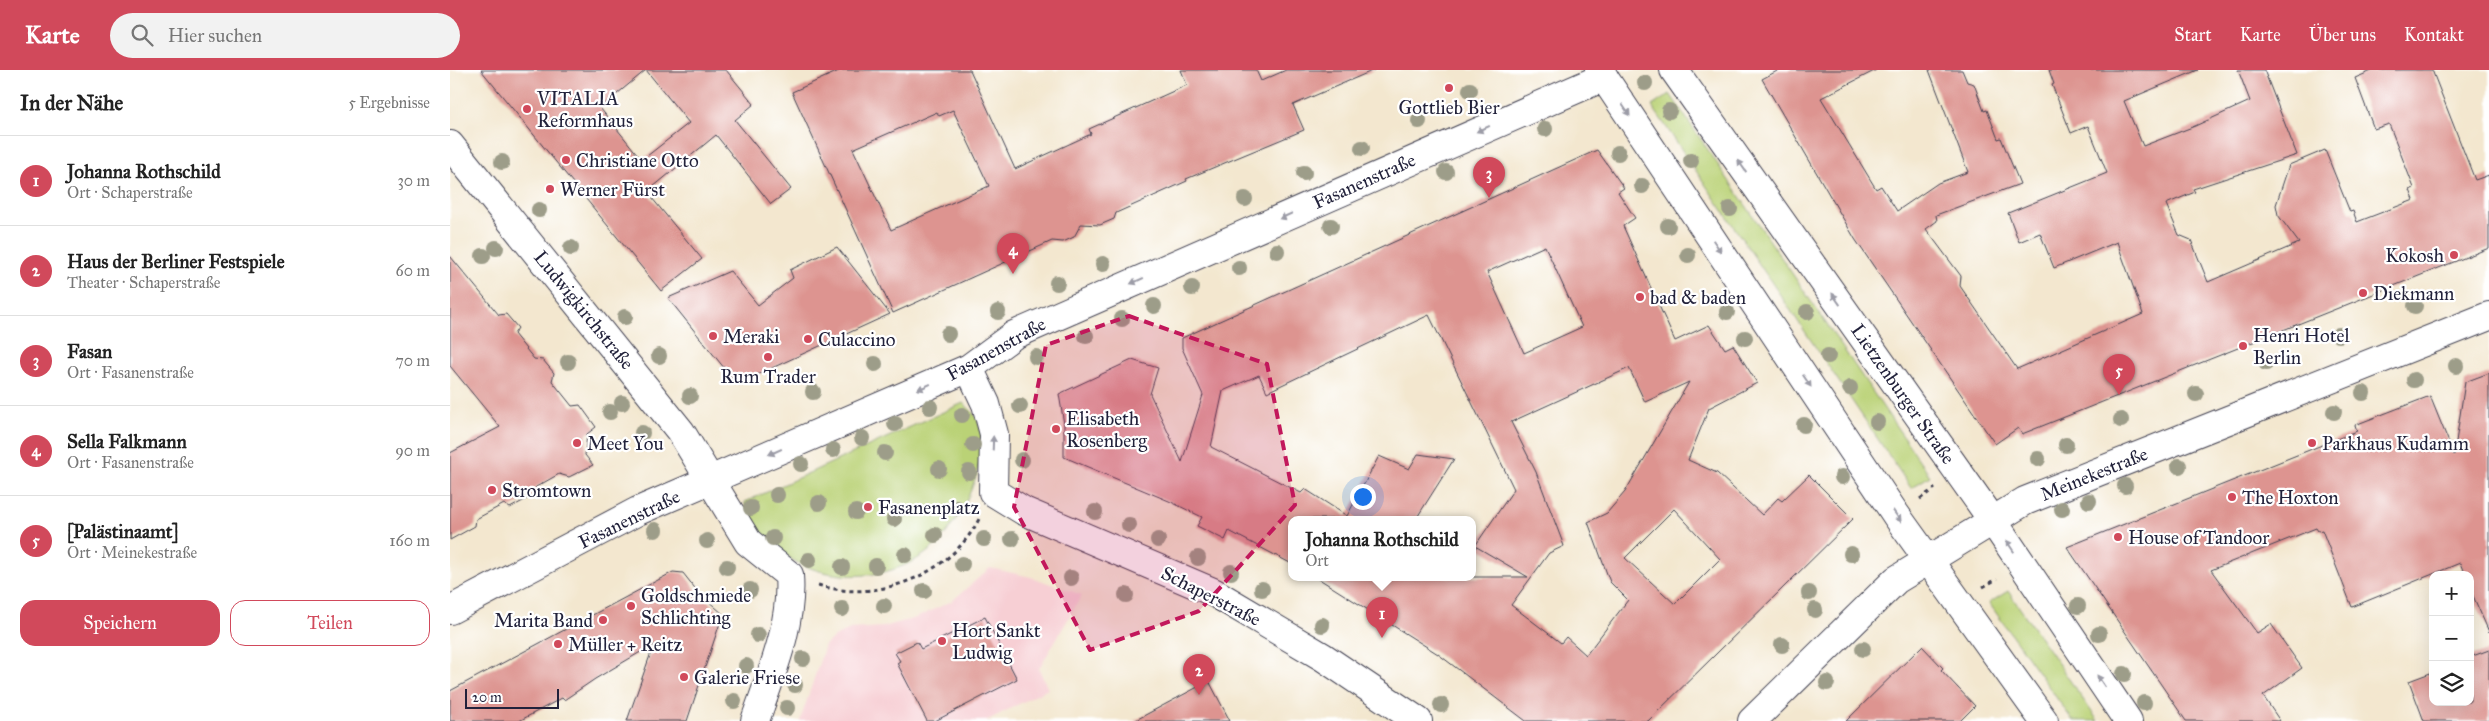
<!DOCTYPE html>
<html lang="de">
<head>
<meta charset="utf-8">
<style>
	:root { --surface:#fff; --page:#f2f2f2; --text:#222; --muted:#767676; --line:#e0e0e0; --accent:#d1495b }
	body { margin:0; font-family:"IM FELL Great Primer",serif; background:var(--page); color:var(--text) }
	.controls { position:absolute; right:15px; bottom:15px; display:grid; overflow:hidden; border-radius:10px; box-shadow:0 5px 20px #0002 }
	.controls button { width:45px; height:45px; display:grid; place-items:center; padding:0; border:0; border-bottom:1px solid var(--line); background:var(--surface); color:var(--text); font:25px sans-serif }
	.scale { position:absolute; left:15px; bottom:12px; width:94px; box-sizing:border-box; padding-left:5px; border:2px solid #22223b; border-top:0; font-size:14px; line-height:18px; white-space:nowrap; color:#22223b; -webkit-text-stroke:4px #fff; paint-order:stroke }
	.you { position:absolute; left:912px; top:426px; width:18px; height:18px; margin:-12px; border:4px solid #fff; border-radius:50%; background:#1a73e8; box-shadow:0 0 0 8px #1a73e833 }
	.badge { display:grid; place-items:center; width:32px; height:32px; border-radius:50%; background:var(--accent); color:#fff; font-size:16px; font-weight:700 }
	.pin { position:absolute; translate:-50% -41px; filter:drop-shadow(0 1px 2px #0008) }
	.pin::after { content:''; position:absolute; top:26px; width:18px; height:15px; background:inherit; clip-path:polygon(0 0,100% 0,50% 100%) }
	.popup { position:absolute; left:838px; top:446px; width:188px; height:65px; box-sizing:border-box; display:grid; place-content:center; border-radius:10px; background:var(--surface); filter:drop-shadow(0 1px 4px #0005); font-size:16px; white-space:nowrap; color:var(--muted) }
	.popup b { font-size:19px; color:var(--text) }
	.popup::after { content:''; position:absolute; left:50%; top:100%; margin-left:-10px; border:10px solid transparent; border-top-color:var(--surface) }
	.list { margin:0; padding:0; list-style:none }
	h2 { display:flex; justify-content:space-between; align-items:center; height:65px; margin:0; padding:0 20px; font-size:21px }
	h2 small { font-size:16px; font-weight:400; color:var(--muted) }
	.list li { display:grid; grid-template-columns:32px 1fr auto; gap:15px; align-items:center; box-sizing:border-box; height:90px; padding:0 20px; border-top:1px solid var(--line) }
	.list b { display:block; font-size:19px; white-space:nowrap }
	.list p { margin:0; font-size:16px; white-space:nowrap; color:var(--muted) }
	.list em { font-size:16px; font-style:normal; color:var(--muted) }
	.actions { display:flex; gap:10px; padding:15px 20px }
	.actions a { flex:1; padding:11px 0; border:1px solid var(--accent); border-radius:15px; text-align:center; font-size:18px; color:var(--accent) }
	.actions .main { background:var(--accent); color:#fff }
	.icon { flex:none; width:28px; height:28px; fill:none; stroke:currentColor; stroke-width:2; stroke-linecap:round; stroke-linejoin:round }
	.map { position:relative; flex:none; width:2039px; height:651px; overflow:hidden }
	header { display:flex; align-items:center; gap:30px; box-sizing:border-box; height:70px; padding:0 25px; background:var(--accent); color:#fff }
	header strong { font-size:24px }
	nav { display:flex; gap:28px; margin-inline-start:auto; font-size:18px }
	.search { width:350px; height:45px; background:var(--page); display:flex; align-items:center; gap:12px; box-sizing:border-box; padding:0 18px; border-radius:28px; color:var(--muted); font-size:19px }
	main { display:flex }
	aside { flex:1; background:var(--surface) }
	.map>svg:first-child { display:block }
</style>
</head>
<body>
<header>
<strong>Karte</strong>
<div class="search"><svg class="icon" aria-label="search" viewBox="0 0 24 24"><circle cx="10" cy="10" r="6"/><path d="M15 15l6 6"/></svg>Hier suchen</div>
<nav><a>Start</a><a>Karte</a><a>Über uns</a><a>Kontakt</a></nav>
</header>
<main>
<aside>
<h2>In der Nähe<small>5 Ergebnisse</small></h2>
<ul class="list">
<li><span class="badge">1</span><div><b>Johanna Rothschild</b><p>Ort · Schaperstraße</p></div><em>30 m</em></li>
<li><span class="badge">2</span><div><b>Haus der Berliner Festspiele</b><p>Theater · Schaperstraße</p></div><em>60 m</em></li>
<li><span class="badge">3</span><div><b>Fasan</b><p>Ort · Fasanenstraße</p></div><em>70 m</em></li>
<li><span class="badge">4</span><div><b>Sella Falkmann</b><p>Ort · Fasanenstraße</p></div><em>90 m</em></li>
<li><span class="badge">5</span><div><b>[Palästinaamt]</b><p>Ort · Meinekestraße</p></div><em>160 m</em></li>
</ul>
<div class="actions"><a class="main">Speichern</a><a>Teilen</a></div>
</aside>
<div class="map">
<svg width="2039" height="651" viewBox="0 0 2039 651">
	<rect width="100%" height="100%" fill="#fff"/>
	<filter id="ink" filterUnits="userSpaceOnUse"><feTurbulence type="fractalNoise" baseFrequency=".02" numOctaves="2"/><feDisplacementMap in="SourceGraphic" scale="10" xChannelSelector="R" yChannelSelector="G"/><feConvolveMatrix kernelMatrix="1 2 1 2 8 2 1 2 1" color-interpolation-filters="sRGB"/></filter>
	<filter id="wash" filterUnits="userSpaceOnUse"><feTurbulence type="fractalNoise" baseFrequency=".0096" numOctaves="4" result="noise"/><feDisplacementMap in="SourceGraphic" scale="20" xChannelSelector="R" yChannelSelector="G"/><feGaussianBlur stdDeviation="1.12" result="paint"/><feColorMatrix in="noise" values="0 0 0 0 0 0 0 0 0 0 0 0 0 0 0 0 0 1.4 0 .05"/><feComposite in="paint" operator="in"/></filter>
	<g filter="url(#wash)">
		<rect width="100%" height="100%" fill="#f3e7cf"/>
		<!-- built -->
		<path fill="#f7cfd4" d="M540,498l41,9 51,18 -43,74 9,20 -62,32h-186l25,-76 8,-7 17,-9 33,-2 33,-9 36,-17z"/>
		<!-- green -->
		<path fill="#bad276" stroke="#6e7a58" d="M1220,24l260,382 -19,12 -259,-382z
			M513,333c4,4 8,7 11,11 24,37 -14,112 -44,136 -43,35 -115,34 -155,-3 -15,-13 -29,-25 -30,-45z
			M1558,521l90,130h-25l-84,-118z"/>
		<g id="blocks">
			<!-- building -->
			<path fill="#dd9490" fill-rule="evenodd" d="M31,0h245l28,34 -19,16 56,69 -20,15 -55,-69 -69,57 55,67 -41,32zM196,0l43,53 -47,37 -42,-52z
				M391,0h129l45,99 76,-35 -2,-5 98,-44 -6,-15h75l5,11 25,-11h88l-81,35 11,25 -118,49 1,2 -71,32 -2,6 -14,6 -19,-1 -7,13 -11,5 -11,-1 -159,72 -101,-221zM503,40l36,76 -98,44 -38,-81 84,-37 2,4z
				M1329,0h97l-55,28 55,91 5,-3 16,25 41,-28 30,-11 -39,-102h33l5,12 7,2 10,27 3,-1 11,29 3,-1 19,46 -84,31 1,6 -11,8 35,47 -1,10 57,83 126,-55 -26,-72 -63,26 -14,-35 -21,9 -11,-29 99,-40 -19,-47 -17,7 -19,-48 2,-1 -5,-14h149l-74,31 19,45 52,-20 55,-25 -12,-31h26l33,85 -104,34 2,3 -29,12 13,31 12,5 17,42 91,-39 -21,-28 -2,-10 13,-40 36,-15 25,62 3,-1 4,11 57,-22 -4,-10 4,-2 -25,-64 -15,5 -19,-51 19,-8h58l43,110 14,-5v73l-467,186 -4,-6 -23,16 -140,-205 -93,-160z
				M1147,80l27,38 -6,4 17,26 -12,8 52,115 34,-16 16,24 8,-4 24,38 -48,25 -21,52 29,13 45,42 16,-17 4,3 27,-26 44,44 -205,202h-122l-88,-67 -122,-77h212l-53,-31 39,-57 -85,-174 -162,77 -8,-17 -36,16 -12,56 90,46 4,-4 42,27 32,-60 30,13 9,-15 36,5 -38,60h-124v45l-63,-33 -4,9 -28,-14 5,-9 -33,-16 -105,-44v-33l-5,-30 73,-34 26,8 -8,26 32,68 21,-67 -21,-47v-10zM1095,176l37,81 -58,26 -37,-81zM1179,298l16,34 44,-20 -64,110 -18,21 -19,9 22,60 18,18 -42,55 -20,-18 -5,6 -50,-38 38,-52 15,-7 -28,-74 -25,-50zM1224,439l46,50 -45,45 -50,-46z
				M387,177l53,67 -153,70 -69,-86 62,-27 28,34 35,-27 -3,-8z
				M0,186l49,59 7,-1 12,14 -4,6 20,25 9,1 11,13 -2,8 20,25 8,-1 16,22 -9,7 -2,21 8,10 -24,12 -10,-3 -23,13 -4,9 -22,12 -6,-4 -28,15 -1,7 -25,14v-87l50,-26 -50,-61z
				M2039,303v259l-19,-43v-14h-5l-5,-12 -108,44 -30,-77 -4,1 -2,-3 -105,42 46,63 14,-9 31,44 -39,28 17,25h-94l-119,-174 290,-116 -2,-6 75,-29 24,59 11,-73z
				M223,502l10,1 15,19 25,22 -36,107h-60l27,-77 -59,35 -31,21 -2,-2 -43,23h-69v-30z
				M535,547l32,62 -82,42h-8l-30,-58 3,-2 -5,-8 22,-11 4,7z
				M1472,576l21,22 -2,2 34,36 -15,15h-114z
				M2039,580v71h-65l-15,-40 24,-9v30h37v-45z
				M759,611l21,40h-96z"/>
		</g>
	</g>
	<g filter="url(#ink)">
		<use href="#blocks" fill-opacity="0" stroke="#414051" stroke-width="1"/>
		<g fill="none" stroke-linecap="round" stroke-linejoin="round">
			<defs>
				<path id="minor" d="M0,75l231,287 67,110 41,33c4,50 -18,99 -34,146
					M519,298l17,36 8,30 -1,58 31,19 189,81 110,65 95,64
					M0,540l188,-99 331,-143 45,-33 590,-258
					M1302,651l144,-141 129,-79 464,-185"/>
				<path id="secondary" d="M1149,0l297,445 148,206
					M1224,0l319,451 135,200"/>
			</defs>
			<!-- minor casing -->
			<use href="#minor" stroke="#414051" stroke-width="30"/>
			<!-- secondary casing -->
			<use href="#secondary" stroke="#414051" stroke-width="30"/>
			<!-- path -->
			<path stroke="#414051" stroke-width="3" stroke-dasharray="4 4" stroke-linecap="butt" d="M1470,429l15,-11
				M368,515c59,19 133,-10 161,-66
				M1533,517l14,-8"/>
			<!-- minor -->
			<use href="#minor" stroke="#fff" stroke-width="28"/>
			<!-- secondary -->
			<use href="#secondary" stroke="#fff" stroke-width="28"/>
		</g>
		<!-- trees -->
		<g fill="#9d9d89">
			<circle cx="1195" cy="13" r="8"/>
			<circle cx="1020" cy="20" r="8"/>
			<circle cx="1219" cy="41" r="8"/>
			<circle cx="969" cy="51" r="8"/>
			<circle cx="1095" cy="59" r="8"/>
			<circle cx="912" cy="78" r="8"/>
			<circle cx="1168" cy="83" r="8"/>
			<circle cx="1241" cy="91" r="8"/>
			<circle cx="52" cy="92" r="8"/>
			<circle cx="996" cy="102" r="8"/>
			<circle cx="854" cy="103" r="8"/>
			<circle cx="1192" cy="116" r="8"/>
			<circle cx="795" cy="129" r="8"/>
			<circle cx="1280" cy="139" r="8"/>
			<circle cx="89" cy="140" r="8"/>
			<circle cx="881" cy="156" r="8"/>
			<circle cx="1218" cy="156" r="8"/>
			<circle cx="46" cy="178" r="8"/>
			<circle cx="121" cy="178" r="8"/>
			<circle cx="827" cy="181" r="8"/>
			<circle cx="1238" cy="185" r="8"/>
			<circle cx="33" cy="186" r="8"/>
			<circle cx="653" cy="194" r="8"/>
			<circle cx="789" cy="198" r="8"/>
			<circle cx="607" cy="213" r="8"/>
			<circle cx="742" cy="218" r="8"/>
			<circle cx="704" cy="236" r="8"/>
			<circle cx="1965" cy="236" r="8"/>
			<circle cx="548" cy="242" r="8"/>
			<circle cx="1277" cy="242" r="8"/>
			<circle cx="1357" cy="242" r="8"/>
			<circle cx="175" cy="247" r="8"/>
			<circle cx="672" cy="249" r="8"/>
			<circle cx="498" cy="264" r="8"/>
			<circle cx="1889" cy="265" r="8"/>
			<circle cx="636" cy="266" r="8"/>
			<circle cx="1295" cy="268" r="8"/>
			<circle cx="209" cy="286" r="8"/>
			<circle cx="1378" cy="286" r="8"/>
			<circle cx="586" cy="287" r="8"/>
			<circle cx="118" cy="292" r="8"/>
			<circle cx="1816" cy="293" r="8"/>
			<circle cx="425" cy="294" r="8"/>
			<circle cx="2006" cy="296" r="8"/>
			<circle cx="1964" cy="310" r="8"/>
			<circle cx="1400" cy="318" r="8"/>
			<circle cx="363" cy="322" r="8"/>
			<circle cx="1913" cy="323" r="8"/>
			<circle cx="1746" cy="324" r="8"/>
			<circle cx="240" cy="326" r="8"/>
			<circle cx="172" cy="333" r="8"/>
			<circle cx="570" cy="336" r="8"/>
			<circle cx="480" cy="337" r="8"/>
			<circle cx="160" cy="342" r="8"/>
			<circle cx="1884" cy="342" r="8"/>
			<circle cx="512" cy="345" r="8"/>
			<circle cx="1671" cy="350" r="8"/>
			<circle cx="1427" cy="352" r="8"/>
			<circle cx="445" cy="354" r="8"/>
			<circle cx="1354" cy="355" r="8"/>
			<circle cx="192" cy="363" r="8"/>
			<circle cx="412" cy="368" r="8"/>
			<circle cx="523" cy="375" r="8"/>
			<circle cx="1616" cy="375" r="8"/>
			<circle cx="383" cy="380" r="8"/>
			<circle cx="435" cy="383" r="8"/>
			<circle cx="1588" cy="389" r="8"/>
			<circle cx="572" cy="390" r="8"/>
			<circle cx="351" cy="394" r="8"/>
			<circle cx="1729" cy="396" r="8"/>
			<circle cx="489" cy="399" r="8"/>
			<circle cx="519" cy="402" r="8"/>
			<circle cx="1392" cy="407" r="8"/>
			<circle cx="1675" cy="416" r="8"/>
			<circle cx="327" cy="425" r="8"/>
			<circle cx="1639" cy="431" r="8"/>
			<circle cx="369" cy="433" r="8"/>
			<circle cx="301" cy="438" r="8"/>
			<circle cx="506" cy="438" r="8"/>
			<circle cx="1612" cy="439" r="8"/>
			<circle cx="406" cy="442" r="8"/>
			<circle cx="645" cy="442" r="8"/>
			<circle cx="444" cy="449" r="8"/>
			<circle cx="679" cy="455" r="8"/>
			<circle cx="205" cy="460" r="8"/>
			<circle cx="485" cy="465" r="8"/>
			<circle cx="323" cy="468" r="8"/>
			<circle cx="534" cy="469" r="8"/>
			<circle cx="562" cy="469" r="8"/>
			<circle cx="708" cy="470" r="8"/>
			<circle cx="257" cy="471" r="8"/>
			<circle cx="1401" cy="484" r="8"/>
			<circle cx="455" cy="485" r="8"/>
			<circle cx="748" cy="488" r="8"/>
			<circle cx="359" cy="490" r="8"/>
			<circle cx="512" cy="494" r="8"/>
			<circle cx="426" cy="496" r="8"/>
			<circle cx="277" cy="497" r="8"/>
			<circle cx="392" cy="497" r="8"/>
			<circle cx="781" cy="502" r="8"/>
			<circle cx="621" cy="508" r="8"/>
			<circle cx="812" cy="519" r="8"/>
			<circle cx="300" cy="520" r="8"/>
			<circle cx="474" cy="521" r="8"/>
			<circle cx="1359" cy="523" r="8"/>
			<circle cx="676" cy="525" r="8"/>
			<circle cx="434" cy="536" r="8"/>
			<circle cx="1628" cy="536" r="8"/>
			<circle cx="392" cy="539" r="8"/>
			<circle cx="1365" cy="540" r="8"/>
			<circle cx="872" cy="555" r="8"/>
			<circle cx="1649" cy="564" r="8"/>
			<circle cx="308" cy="565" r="8"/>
			<circle cx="1332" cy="575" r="8"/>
			<circle cx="1413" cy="579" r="8"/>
			<circle cx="353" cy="589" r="8"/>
			<circle cx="296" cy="596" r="8"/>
			<circle cx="1674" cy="604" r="8"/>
			<circle cx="1377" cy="613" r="8"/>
			<circle cx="345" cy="615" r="8"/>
			<circle cx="284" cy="631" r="8"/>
			<circle cx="1694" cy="633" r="8"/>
			<circle cx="991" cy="635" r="8"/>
			<circle cx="337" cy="638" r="8"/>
		</g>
		<!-- one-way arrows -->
		<defs><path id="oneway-solid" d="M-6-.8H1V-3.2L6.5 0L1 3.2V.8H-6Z" transform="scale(1.25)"/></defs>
		<g fill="#9c9ca7">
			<use href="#oneway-solid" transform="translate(1176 40) rotate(56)"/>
			<use href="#oneway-solid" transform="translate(1033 59) rotate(156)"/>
			<use href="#oneway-solid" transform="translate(1292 96) rotate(-125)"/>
			<use href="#oneway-solid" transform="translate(836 146) rotate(156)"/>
			<use href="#oneway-solid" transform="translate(1267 176) rotate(56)"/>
			<use href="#oneway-solid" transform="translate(687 211) rotate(156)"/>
			<use href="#oneway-solid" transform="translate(1386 229) rotate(-125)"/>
			<use href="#oneway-solid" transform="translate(1357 311) rotate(56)"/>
			<use href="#oneway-solid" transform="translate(474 317) rotate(156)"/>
			<use href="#oneway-solid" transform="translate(543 373) rotate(-88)"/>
			<use href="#oneway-solid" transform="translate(325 382) rotate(156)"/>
			<use href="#oneway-solid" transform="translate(1447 446) rotate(55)"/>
			<use href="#oneway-solid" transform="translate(1560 476) rotate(-124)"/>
			<use href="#oneway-solid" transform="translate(1651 611) rotate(-124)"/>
		</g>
	</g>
	<!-- marked area -->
	<path fill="#c2185b" fill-opacity="0.2" stroke="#c2185b" stroke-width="4" stroke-dasharray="10 6" stroke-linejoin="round" d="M679,246l138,48 28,141 -96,106 -109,39 -76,-143 32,-162z"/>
	<!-- markers -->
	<g fill="#d1495b" stroke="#fff" stroke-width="2">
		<circle cx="999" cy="18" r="5"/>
		<circle cx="77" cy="39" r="5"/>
		<circle cx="116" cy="90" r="5"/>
		<circle cx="100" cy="119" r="5"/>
		<circle cx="2004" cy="185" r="5"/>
		<circle cx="1913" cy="223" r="5"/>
		<circle cx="1190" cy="227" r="5"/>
		<circle cx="263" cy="266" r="5"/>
		<circle cx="358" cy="269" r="5"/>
		<circle cx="1793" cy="276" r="5"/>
		<circle cx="318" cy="287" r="5"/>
		<circle cx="606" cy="359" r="5"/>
		<circle cx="127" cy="373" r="5"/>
		<circle cx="1862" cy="373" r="5"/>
		<circle cx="42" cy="420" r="5"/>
		<circle cx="1782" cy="427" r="5"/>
		<circle cx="418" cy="437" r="5"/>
		<circle cx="1668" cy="467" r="5"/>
		<circle cx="181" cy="536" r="5"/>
		<circle cx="153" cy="550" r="5"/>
		<circle cx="492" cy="571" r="5"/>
		<circle cx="108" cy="574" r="5"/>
		<circle cx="234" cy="607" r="5"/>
	</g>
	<g text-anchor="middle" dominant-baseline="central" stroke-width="4.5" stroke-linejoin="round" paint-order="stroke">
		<!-- poi labels -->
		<g font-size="19" fill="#22223b" stroke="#fff" text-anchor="start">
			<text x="87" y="28">VITALIA<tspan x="87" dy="22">Reformhaus</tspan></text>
			<text x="999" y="37" text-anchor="middle">Gottlieb Bier</text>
			<text x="126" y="90">Christiane Otto</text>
			<text x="110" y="119">Werner Fürst</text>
			<text x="1994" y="185" text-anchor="end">Kokosh</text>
			<text x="1923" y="223">Diekmann</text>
			<text x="1200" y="227">bad &amp; baden</text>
			<text x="1803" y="265">Henri Hotel<tspan x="1803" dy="22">Berlin</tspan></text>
			<text x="273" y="266">Meraki</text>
			<text x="368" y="269">Culaccino</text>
			<text x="318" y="306" text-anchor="middle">Rum Trader</text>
			<text x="616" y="348">Elisabeth<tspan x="616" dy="22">Rosenberg</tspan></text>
			<text x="137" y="373">Meet You</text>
			<text x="1872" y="373">Parkhaus Kudamm</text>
			<text x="52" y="420">Stromtown</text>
			<text x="1792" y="427">The Hoxton</text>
			<text x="428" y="437">Fasanenplatz</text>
			<text x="1678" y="467">House of Tandoor</text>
			<text x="191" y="525">Goldschmiede<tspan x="191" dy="22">Schlichting</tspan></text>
			<text x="143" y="550" text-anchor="end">Marita Band</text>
			<text x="502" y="560">Hort Sankt<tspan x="502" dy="22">Ludwig</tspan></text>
			<text x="118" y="574">Müller + Reitz</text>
			<text x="244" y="607">Galerie Friese</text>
		</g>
		<!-- street labels -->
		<g font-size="19" fill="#22223b" stroke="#fff">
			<text transform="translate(914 111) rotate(-24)">Fasanenstraße</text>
			<text transform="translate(134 240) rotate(51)">Ludwigkirchstraße</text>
			<text transform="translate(546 279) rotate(-29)">Fasanenstraße</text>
			<text transform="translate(1453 324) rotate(55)">Lietzenburger Straße</text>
			<text transform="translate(1644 404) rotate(-22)">Meinekestraße</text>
			<text transform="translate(179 449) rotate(-26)">Fasanenstraße</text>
			<text transform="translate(761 526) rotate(27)">Schaperstraße</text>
		</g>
	</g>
</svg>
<div class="controls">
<button>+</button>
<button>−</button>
<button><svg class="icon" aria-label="layers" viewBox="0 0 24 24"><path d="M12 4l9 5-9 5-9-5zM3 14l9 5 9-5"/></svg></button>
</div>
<div class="scale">20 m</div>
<div class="you"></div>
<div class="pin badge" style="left:932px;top:568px">1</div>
<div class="popup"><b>Johanna Rothschild</b>Ort</div>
<div class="pin badge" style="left:749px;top:625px">2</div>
<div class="pin badge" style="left:1039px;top:128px">3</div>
<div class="pin badge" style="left:563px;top:204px">4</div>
<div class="pin badge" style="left:1669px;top:325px">5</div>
</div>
</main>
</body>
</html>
